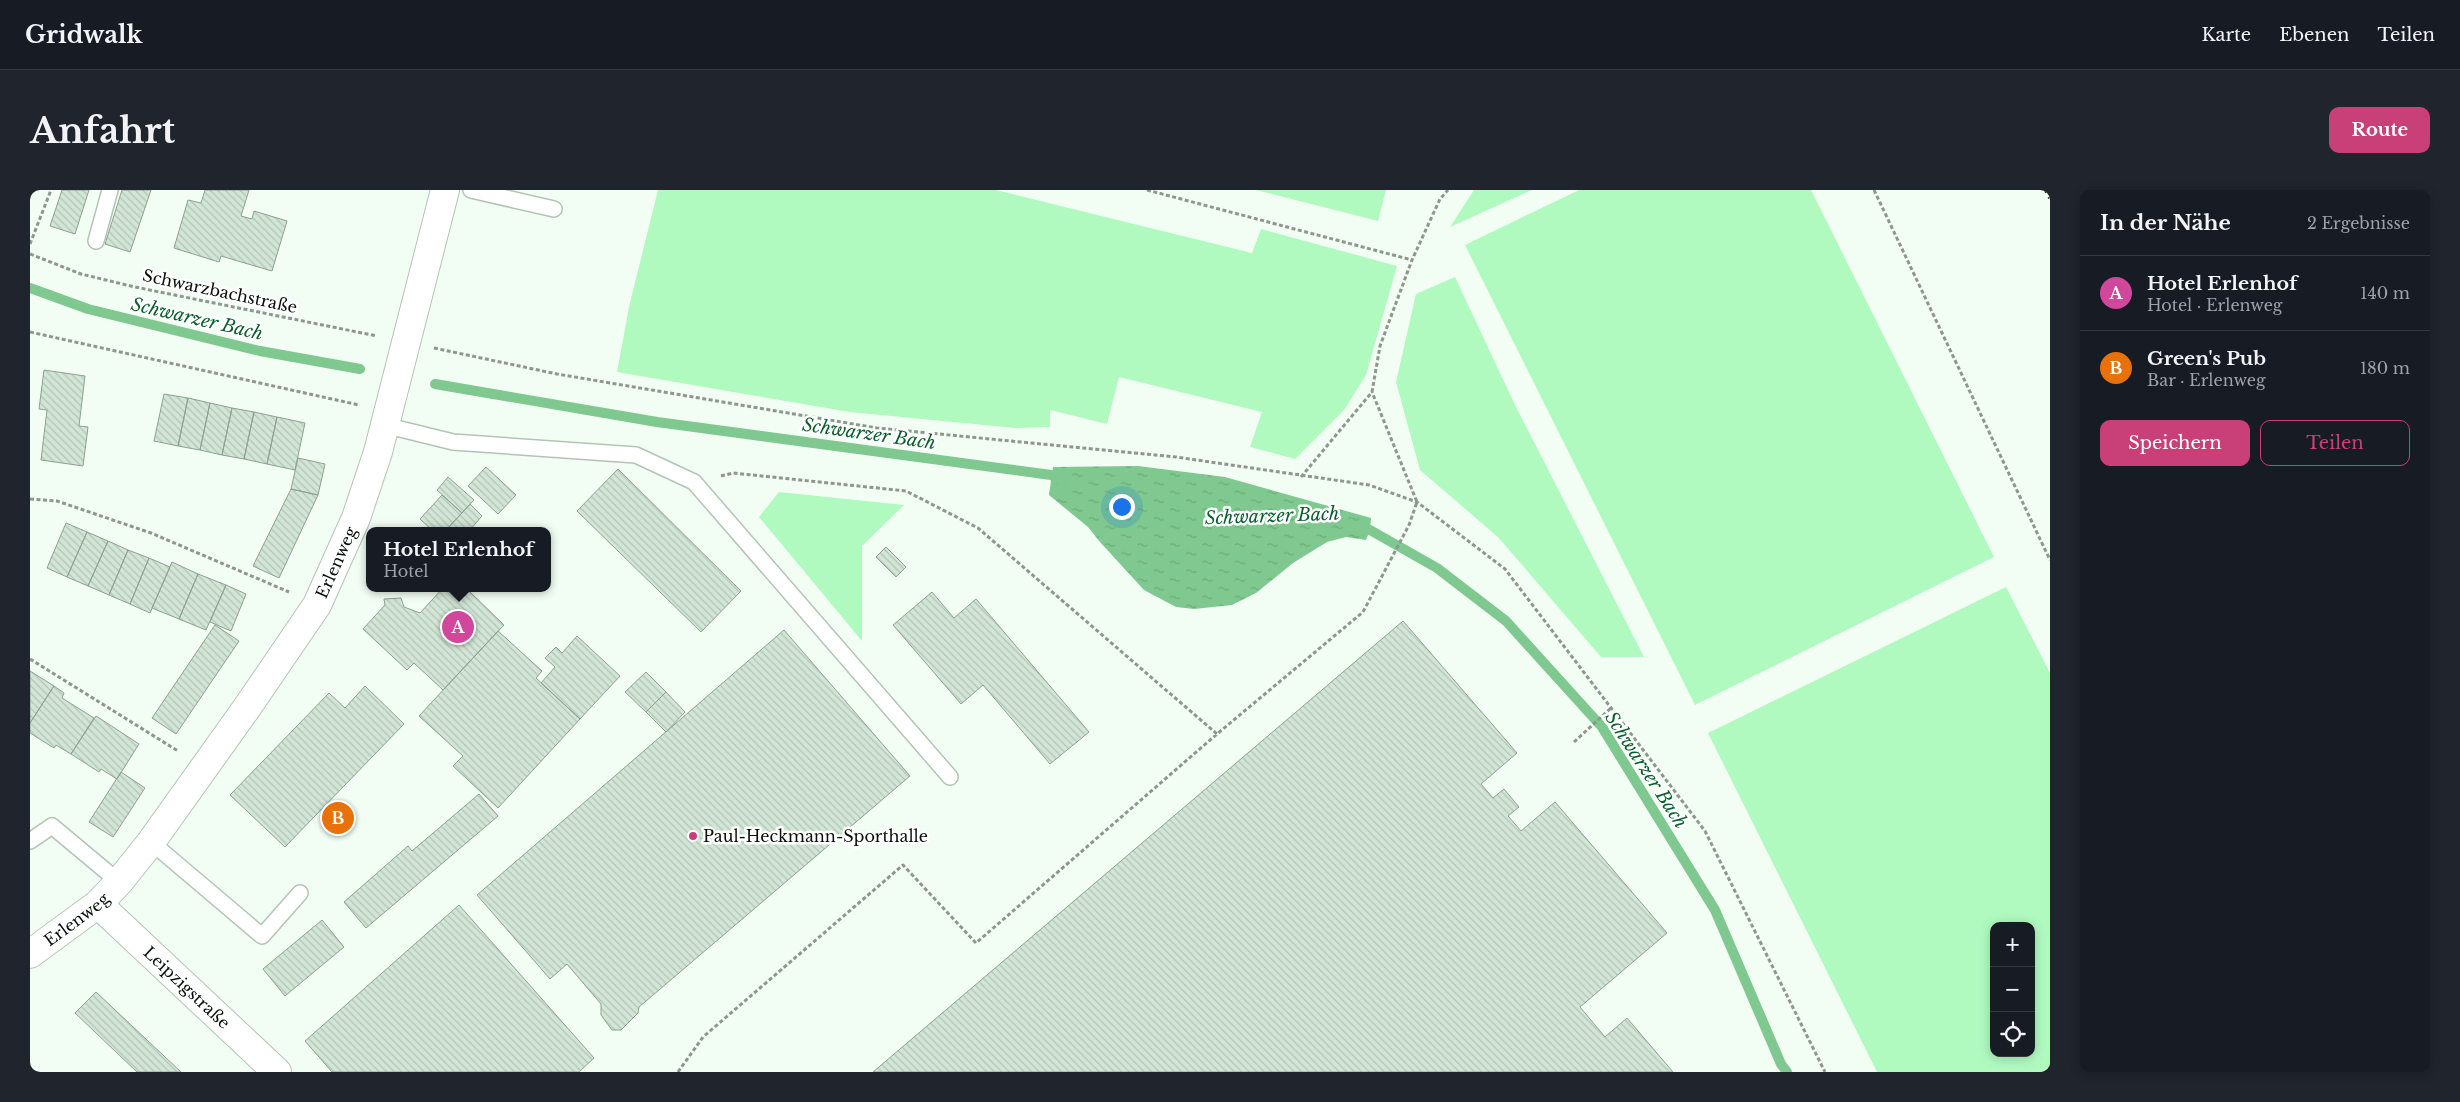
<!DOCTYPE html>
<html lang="de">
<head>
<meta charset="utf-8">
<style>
	:root { --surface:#171b24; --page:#20242c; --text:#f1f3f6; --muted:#9ea1a6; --line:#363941; --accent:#c93f78 }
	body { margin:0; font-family:"Libre Baskerville",serif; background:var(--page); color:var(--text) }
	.controls { position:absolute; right:15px; bottom:15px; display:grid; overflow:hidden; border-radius:10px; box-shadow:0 2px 12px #0003 }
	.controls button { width:45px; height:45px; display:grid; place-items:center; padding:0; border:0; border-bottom:1px solid var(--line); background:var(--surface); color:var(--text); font:25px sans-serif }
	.you { position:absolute; left:1091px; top:316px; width:18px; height:18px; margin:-12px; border:4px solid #fff; border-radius:50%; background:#1a73e8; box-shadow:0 0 0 8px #1a73e833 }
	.badge { display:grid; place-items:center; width:32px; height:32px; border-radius:50%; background:var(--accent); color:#fff; font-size:16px; font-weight:700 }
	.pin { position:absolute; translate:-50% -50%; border:2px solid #fff; box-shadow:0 1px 5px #0006 }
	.popup { position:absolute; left:336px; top:337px; width:185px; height:65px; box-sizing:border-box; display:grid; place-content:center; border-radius:10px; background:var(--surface); filter:drop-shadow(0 1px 4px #0005); font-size:16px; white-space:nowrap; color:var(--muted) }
	.popup b { font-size:19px; color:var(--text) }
	.popup::after { content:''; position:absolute; left:50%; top:100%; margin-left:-10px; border:10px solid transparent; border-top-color:var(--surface) }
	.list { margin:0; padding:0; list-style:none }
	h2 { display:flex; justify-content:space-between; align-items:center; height:65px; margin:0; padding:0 20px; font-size:21px }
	h2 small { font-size:16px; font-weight:400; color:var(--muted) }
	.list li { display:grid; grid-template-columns:32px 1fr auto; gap:15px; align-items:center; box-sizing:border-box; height:75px; padding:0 20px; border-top:1px solid var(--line) }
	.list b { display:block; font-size:19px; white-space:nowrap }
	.list p { margin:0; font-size:16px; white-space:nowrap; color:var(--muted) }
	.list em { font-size:16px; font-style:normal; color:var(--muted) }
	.actions { display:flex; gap:10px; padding:15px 20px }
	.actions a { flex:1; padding:11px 0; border:1px solid var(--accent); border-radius:10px; text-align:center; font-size:18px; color:var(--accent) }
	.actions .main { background:var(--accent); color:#fff }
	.icon { flex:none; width:28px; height:28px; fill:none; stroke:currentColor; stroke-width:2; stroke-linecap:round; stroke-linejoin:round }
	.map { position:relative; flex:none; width:2020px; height:882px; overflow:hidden; border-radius:10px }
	header { display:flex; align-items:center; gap:30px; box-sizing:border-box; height:70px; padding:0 25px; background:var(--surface); border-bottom:1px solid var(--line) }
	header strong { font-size:24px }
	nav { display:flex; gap:28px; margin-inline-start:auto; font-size:18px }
	.intro { display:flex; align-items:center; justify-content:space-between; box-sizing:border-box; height:120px; padding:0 30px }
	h1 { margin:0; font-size:35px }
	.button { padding:12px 22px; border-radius:10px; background:var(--accent); color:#fff; font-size:18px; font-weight:700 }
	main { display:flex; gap:30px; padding:0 30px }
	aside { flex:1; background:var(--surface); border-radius:10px; box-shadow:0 2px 12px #0003 }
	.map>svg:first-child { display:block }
</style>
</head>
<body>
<header>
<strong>Gridwalk</strong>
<nav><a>Karte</a><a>Ebenen</a><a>Teilen</a></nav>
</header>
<div class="intro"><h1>Anfahrt</h1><a class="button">Route</a></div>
<main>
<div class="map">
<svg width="2020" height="882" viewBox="0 0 2020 882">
	<defs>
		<pattern id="water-ripples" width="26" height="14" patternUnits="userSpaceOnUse" patternTransform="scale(1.25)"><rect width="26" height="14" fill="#7fc88f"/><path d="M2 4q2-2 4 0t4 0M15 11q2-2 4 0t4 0" fill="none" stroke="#6cab7a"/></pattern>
		<pattern id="building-back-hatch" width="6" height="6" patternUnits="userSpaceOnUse" patternTransform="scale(1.25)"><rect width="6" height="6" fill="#d2e6d6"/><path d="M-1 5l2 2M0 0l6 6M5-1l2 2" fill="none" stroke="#b3c4b6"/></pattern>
	</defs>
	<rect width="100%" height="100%" fill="#f2fef4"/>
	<!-- grass -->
	<path fill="#b0fac0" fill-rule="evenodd" d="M628,0h338l256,63 9,-24 136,37 -31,109 -22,35 -49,49 -45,-12 12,-35 -143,-35 -12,47 -57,-14v17l-35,1 -165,-16 -233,-40 12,-65z
		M1226,0h130l-8,31z
		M1444,0h58l-82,37z
		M1549,0h232l183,367 -299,148 -230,-460z
		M1425,87l60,128 129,252h-43l-103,-120 -78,-67 -24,-88 20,-88z
		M749,302l125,13 -42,41v95l-103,-124z
		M1976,397l44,86v399h-173l-169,-339zM1964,736h37v127h-37z"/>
	<!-- water -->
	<path fill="url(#water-ripples)" d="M1108,276l87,11 146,41 -1,12 -4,10 -20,-3 -19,5 -34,21 -37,30 -24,12 -38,4 -18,-2 -32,-17 -44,-48 -12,-15 -39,-32 4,-28z"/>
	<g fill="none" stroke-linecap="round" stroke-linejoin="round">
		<!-- stream -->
		<path stroke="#7fc88f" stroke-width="10" d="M0,98l58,21 172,42 100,18
			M405,194l222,38 394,53 12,6
			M1328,339l12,1 67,38 69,53 96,106 113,183 66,154 6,8"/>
	</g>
	<!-- building -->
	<path fill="url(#building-back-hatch)" stroke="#8da091" d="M32,0h27l-14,44 -25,-8z
		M92,0h29l-21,62 -25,-8z
		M175,0h44l-8,26 11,3 2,-8 33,10 -15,50 -51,-15 -2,6 -45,-14 14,-48 13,3z
		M14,180l41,6 -6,50 9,1 -5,39 -42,-6 6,-50 -8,-1z
		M134,204l24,4 -10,48 -24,-5z
		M158,208l22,5 -10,47 -22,-4z
		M180,213l22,5 -10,47 -22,-5z
		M202,218l22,4 -10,47 -22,-4z
		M224,222l23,5 -10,47 -23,-5z
		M247,227l28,6 -10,47 -28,-6z
		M268,268l27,6 -7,31 -27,-6z
		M456,277l30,28 -18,19 -30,-28z
		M588,279l123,122 -40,41 -124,-121z
		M418,287l26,23 -12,13 -25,-23z
		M261,299l27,6 -39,83 -26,-12z
		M412,305l20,18 -17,18h-12l-13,-12z
		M440,314l12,12 -13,15h-19l-2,-3z
		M36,333l21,9 -20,45 -20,-9z
		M57,342l21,9 -20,45 -21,-9z
		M78,351l20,9 -19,45 -21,-9z
		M856,357l20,20 -10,10 -20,-20z
		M98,360l21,8 -19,46 -21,-9z
		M119,368l21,9 -20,46 -20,-9z
		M142,372l26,12 -19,45 -27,-11z
		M168,384l28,11 -20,45 -27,-11z
		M196,395l20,9 -15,37 -21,-9z
		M413,398h12l4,4 7,-4 38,37 -61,65 -29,-27 -7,7 -44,-41 22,-24 -1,-6 17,-1 3,9 16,6z
		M902,402l22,26 22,-19 113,133 -39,32 -67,-79 -22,19 -68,-79z
		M1373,431l114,132 -36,31 12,14 11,-9 15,18 -11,9 13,15 34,-29 112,131 -87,74 25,30 22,-19 46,54h-800z
		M185,435l24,16 -63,93 -24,-16z
		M754,440l126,146 -271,231 -1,6 -17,17h-9l-11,-15v-11l-34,-40 -17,15 -73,-84z
		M468,441l44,40 -6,7 44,41 -82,89 -45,-42 10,-10 -44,-40z
		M547,446l43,40 -40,43 -39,-36 14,-16 -10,-9 11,-11 6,6z
		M0,481l24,15 -24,37z
		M616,482l20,20 -20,20 -21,-20z
		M24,496l10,7 -2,5 32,20 -23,36 -15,-9 -2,3 -24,-15v-10z
		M335,496l39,38 -119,123 -55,-52 99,-102 16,15z
		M636,502l19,20 -19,20 -20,-20z
		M66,526l43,28 -22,35 -16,-10 -2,3 -28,-18z
		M91,582l24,16 -32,49 -24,-15z
		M449,604l19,22 -132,112 -22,-26 64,-56 4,5z
		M429,715l135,153 -15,14h-247l-27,-31z
		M292,730l22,27 -59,49 -22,-27z
		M66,802l85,80h-44l-62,-59z"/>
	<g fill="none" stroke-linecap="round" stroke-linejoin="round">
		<defs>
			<path id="lane" d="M441,0l83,19
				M66,51l14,-51
				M354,235l69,17 183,13 58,27 256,295
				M0,651l22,-15 67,56
				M121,652l111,94 38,-43"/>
			<g id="street">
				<path id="s1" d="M68,714l179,168"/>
				<path id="s2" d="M0,764l68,-50 21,-22 32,-40 95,-133 71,-104 39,-87 22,-66 67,-262"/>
			</g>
		</defs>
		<!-- lane casing -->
		<use href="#lane" stroke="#b2c5b5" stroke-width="18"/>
		<!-- street casing -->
		<use href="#street" stroke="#b2c5b5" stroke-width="30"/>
		<!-- path -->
		<path stroke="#8d978f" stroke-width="3" stroke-dasharray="4 2.5" stroke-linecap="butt" d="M1117,0l265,70
			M1844,0l176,370
			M0,54l21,-54
			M0,64l51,20 54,13 242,49
			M0,142l329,73
			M404,158l123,26 320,54 299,29 193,28 48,17 88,67 200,262 120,241
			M691,286l12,-3 173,18 72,37 239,206
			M1271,287l71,-85 8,-46 32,-86 28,-61 8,-9
			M0,309l27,2 94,32 138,59
			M0,469l148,92
			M1544,552l37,-34
			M648,882l25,-35 200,-172 73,78 241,-209 146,-122 46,-87 8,-23 -45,-110"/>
		<!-- lane -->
		<use href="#lane" stroke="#fff" stroke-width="15"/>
		<!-- street -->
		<use href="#street" stroke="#fff" stroke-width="28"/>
		<!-- rail -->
		<path stroke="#2a312b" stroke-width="4" stroke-dasharray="2.5 5" stroke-linecap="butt" d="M2016,0l4,8"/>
	</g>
	<!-- markers -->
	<circle fill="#c93f78" stroke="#fff" stroke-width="2" cx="663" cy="646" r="5"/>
	<g text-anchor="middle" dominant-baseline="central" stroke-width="5" stroke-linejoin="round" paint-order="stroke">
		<!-- street labels -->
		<g font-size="16" fill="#090f0a" stroke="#fff">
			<text transform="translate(190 101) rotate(12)">Schwarzbachstraße</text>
			<text stroke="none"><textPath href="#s2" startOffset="502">Erlenweg</textPath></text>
			<text stroke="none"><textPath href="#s2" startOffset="58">Erlenweg</textPath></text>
			<text stroke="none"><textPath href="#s1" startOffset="122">Leipzigstraße</textPath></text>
		</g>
		<!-- poi labels -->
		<g font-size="16" fill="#090f0a" stroke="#fff" text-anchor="start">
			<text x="673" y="646">Paul-Heckmann-Sporthalle</text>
		</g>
		<!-- water labels -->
		<g font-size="18" font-style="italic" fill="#095e2b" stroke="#fff">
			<text transform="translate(167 129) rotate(13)">Schwarzer Bach</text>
			<text transform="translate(839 244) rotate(8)">Schwarzer Bach</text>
			<text transform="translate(1242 326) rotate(-2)">Schwarzer Bach</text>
			<text transform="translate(1616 580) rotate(57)">Schwarzer Bach</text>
		</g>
	</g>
</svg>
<div class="controls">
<button>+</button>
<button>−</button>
<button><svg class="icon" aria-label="locate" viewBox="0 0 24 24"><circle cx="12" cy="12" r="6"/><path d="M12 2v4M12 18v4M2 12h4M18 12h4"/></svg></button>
</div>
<div class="you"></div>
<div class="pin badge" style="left:428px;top:437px;background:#d1479c">A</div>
<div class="popup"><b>Hotel Erlenhof</b>Hotel</div>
<div class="pin badge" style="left:308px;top:628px;background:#e8710a">B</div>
</div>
<aside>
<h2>In der Nähe<small>2 Ergebnisse</small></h2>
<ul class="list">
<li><span class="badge" style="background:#d1479c">A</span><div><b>Hotel Erlenhof</b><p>Hotel · Erlenweg</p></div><em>140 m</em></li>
<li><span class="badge" style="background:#e8710a">B</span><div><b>Green's Pub</b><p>Bar · Erlenweg</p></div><em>180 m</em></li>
</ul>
<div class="actions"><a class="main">Speichern</a><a>Teilen</a></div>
</aside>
</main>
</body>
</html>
